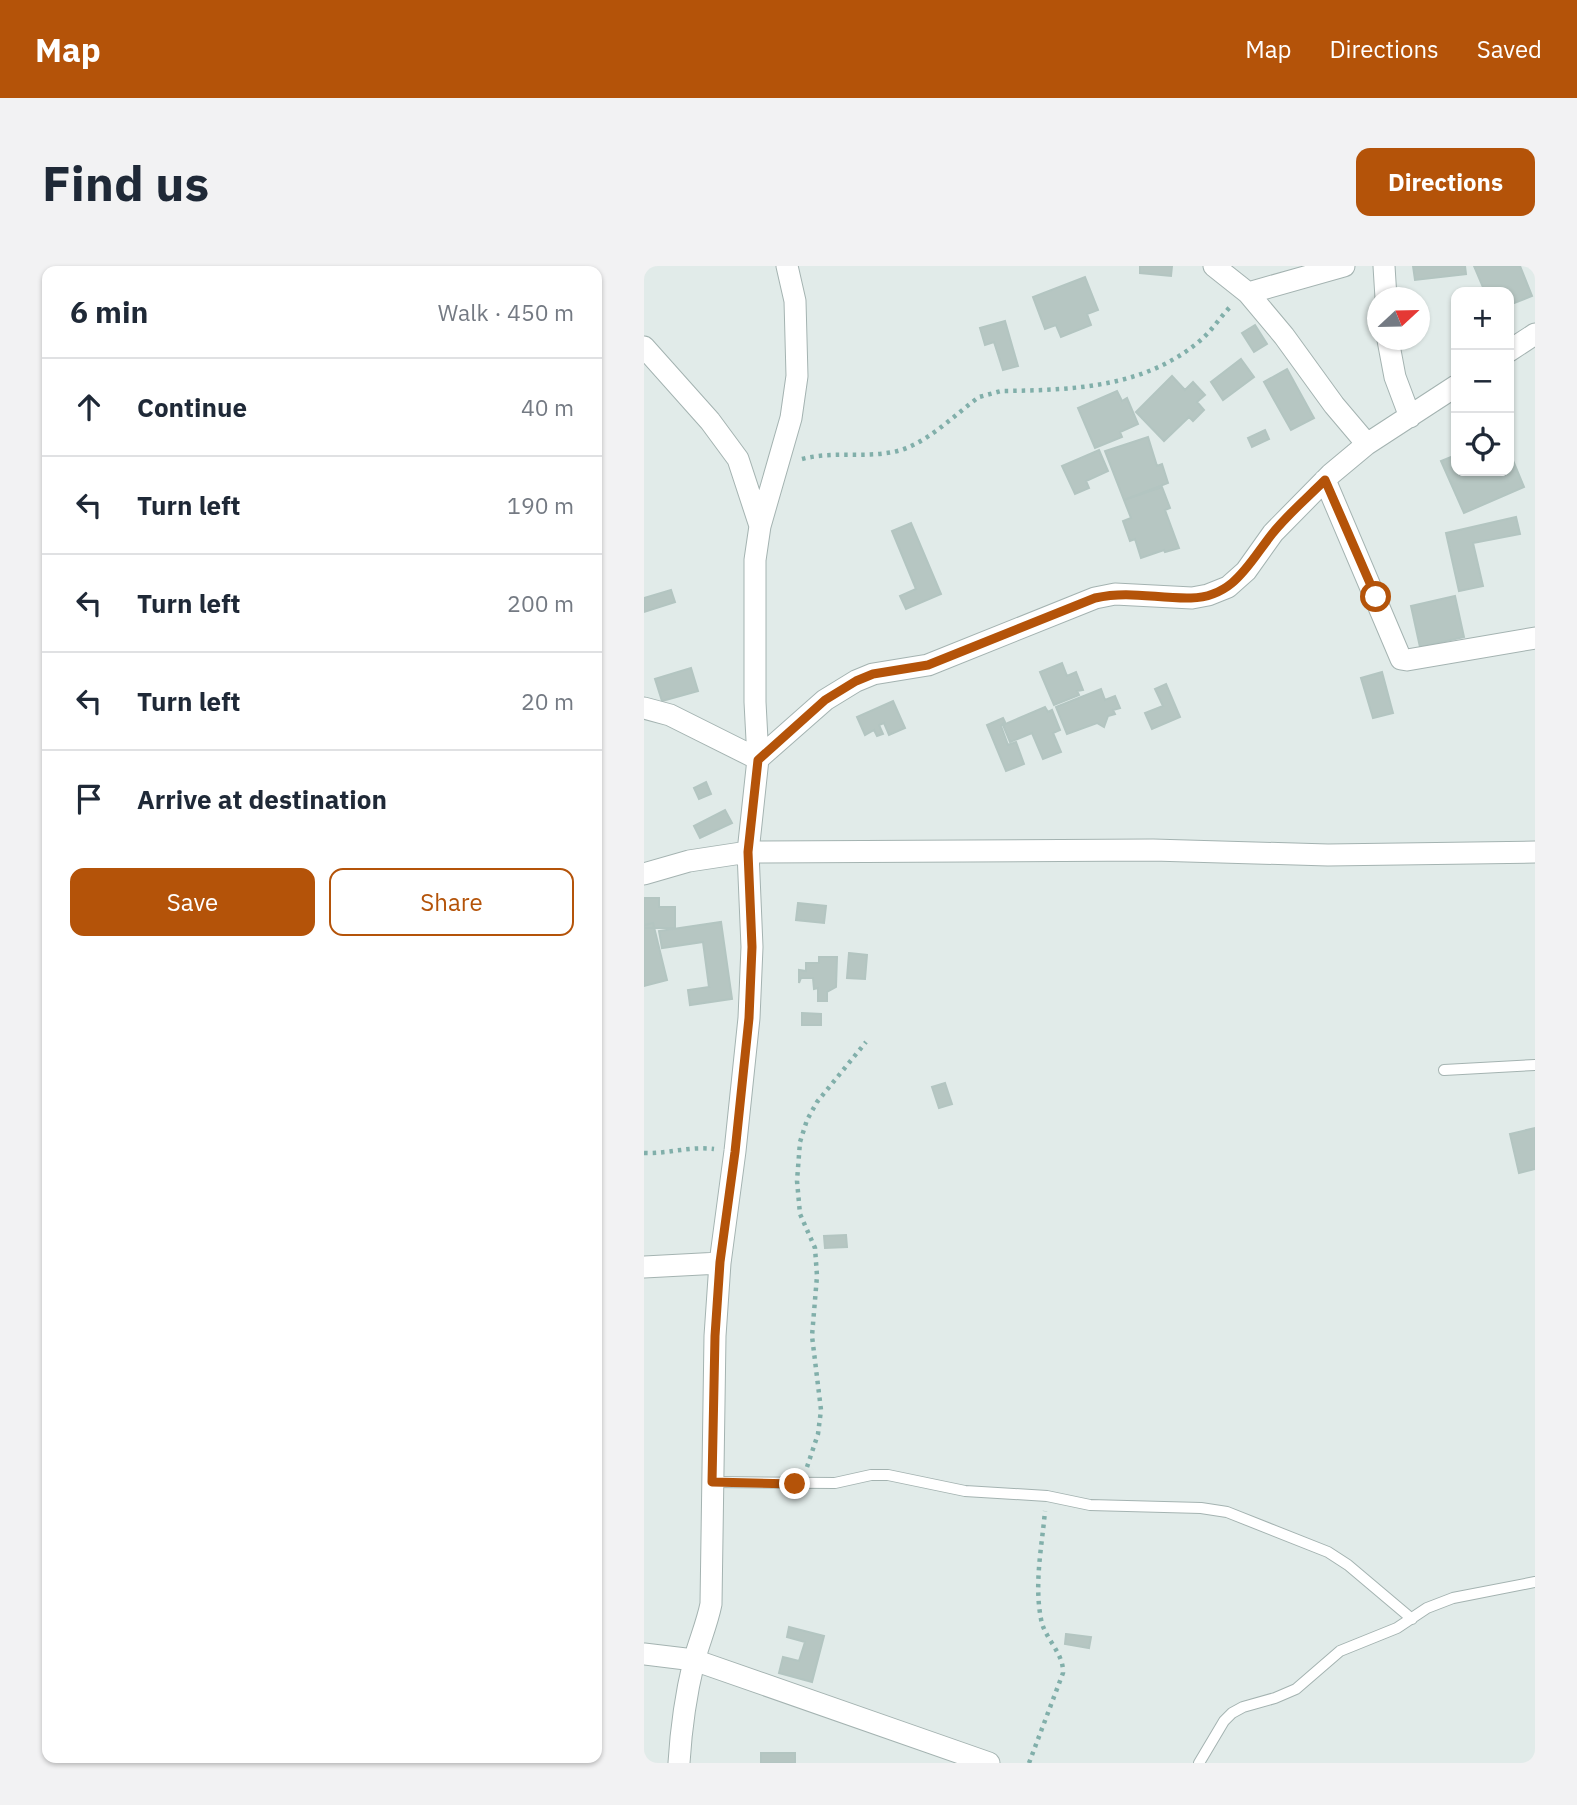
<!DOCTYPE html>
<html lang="en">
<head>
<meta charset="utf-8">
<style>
	:root { --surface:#fff; --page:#f2f2f3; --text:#1f2937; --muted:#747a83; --line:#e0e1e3; --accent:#b45309 }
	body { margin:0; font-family:"IBM Plex Sans",sans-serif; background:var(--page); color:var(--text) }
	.controls { position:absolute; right:21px; top:21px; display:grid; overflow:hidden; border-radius:14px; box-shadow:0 2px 5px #0004 }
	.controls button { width:63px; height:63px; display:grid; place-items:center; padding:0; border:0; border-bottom:2px solid var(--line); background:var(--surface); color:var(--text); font:35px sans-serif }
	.compass { position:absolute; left:723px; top:21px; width:63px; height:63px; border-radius:50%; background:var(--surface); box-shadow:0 2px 5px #0004; rotate:68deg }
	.stop { position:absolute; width:21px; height:21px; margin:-16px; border:5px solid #b45309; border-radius:50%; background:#fff }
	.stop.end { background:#b45309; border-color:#fff; box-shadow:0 2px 7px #0008 }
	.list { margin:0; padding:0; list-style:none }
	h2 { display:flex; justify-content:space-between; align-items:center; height:91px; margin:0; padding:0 28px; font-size:30px }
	h2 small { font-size:23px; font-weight:400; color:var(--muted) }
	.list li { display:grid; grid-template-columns:46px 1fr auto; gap:21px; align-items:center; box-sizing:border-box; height:98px; padding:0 28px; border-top:2px solid var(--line) }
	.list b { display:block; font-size:26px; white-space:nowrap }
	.list em { font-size:23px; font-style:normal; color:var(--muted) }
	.actions { display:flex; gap:14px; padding:21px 28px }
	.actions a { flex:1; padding:16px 0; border:2px solid var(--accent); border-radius:14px; text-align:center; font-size:24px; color:var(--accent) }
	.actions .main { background:var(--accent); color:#fff }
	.icon { flex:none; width:38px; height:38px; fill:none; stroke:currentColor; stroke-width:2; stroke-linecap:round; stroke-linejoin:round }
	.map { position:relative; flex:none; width:891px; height:1497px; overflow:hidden; border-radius:14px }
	header { display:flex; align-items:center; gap:42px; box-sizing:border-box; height:98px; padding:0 35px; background:var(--accent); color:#fff }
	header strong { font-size:33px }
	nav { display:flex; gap:38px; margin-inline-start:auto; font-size:24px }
	.intro { display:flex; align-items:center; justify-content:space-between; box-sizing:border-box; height:168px; padding:0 42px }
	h1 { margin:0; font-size:49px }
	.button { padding:18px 32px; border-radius:14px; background:var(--accent); color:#fff; font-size:24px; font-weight:700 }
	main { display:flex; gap:42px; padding:0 42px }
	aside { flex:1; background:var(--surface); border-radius:14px; box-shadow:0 2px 5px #0004 }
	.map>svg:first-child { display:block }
</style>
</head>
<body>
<header>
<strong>Map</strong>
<nav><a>Map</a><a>Directions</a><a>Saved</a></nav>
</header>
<div class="intro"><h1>Find us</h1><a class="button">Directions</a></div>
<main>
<aside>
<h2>6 min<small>Walk · 450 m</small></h2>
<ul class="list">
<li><svg class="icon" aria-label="ahead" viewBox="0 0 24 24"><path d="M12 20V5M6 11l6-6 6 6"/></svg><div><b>Continue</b></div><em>40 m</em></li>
<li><svg class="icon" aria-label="left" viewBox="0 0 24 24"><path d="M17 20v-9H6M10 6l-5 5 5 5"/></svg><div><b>Turn left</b></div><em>190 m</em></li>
<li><svg class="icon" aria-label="left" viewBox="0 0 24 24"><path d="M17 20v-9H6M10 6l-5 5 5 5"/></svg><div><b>Turn left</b></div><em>200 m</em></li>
<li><svg class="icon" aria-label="left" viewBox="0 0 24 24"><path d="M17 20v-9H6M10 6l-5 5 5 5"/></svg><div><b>Turn left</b></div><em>20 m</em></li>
<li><svg class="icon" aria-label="arrive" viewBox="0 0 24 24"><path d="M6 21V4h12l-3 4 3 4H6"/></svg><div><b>Arrive at destination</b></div></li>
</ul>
<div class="actions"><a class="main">Save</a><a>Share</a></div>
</aside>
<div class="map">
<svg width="891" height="1497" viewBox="0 0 891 1497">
	<rect width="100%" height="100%" fill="#e1ebe9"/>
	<!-- building -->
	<path fill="#b6c6c2" stroke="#b3c5c1" stroke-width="2" d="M496,0h32l-1,10 -31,-3z
		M769,0h52l1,8 -51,6z
		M830,0h46l12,30 -23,9v-13h-24z
		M441,11l13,33 -11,4 4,11 -30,12 -5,-12 -11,4 -12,-32z
		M361,55l13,45 -15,4 -9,-28 -9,3 -5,-17z
		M611,59l12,19 -13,8 -12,-19z
		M597,93l13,18 -31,23 -12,-18z
		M643,103l27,49 -23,12 -27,-48z
		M528,110l13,14 8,-8 12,13 -8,7 7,8 -11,11 -4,-4 -25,24 -28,-29z
		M473,125l5,10 5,-3 11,26 -18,8 2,5 -27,11 -17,-40z
		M621,164l4,9 -17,8 -4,-9z
		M504,171l9,29 5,-2 6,19 -44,17 -19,-49z
		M455,184l9,21 -22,10 3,7 -14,6 -13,-28z
		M865,185l15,36 -60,26 -23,-52 15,-6v16h53z
		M518,221l8,21 -5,2 14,38 -14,4 -1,-2 -23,8 -6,-19 -5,2 -7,-20 8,-3 -7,-18z
		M872,251l4,17 -47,9 10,43 -24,5 -13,-58z
		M267,257l30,71 -35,15 -6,-13 16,-7 -24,-58z
		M27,324l4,12 -31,10v-14z
		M811,330l9,41 -44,10 -9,-41z
		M418,397l5,13 9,-4 7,18 -6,1 2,4 -25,10 -14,-33z
		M47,402l7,23 -36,10 -7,-22z
		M738,406l11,41 -20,5 -12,-40z
		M522,418l14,33 -28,12 -7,-16 18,-7 -8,-17z
		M457,423l4,11 10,-4 5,12 -7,2 2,4 -7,2 -4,11 -7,-4 -30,11 -11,-27z
		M249,435l12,27 -16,7 -5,-12 -5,2 4,9 -6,2 -3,-6 -9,5 -8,-18z
		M401,441l3,5 4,-2 8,20 -7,3 8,19 -18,7 -11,-26 -22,9 -7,-17z
		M359,452l2,4 -4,4 7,19 8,-3 8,22 -18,7 -19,-46z
		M62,516l5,12 -12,5 -5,-11z
		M81,544l7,13 -32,15 -6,-12z
		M0,632h15v9h16v21h-31z
		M154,637l28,3 -2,17 -28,-3z
		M77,656l11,77 -42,6 -2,-15 21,-3 -6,-45 -41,6 -3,-17z
		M9,657l14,57 -23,6v-61z
		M205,687l18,2 -2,24 -18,-1z
		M175,691h18l-1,30 -9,5v9h-9v-13l-4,1 -1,-11h-12l-2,5v-13l7,1v-8h13z
		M158,747l19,1v11h-19z
		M301,817l7,21 -13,4 -7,-21z
		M891,862v41l-16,4 -9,-39z
		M202,969l1,12 -22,1 -1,-12z
		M145,1361l35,9 -12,46 -33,-9 4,-16 16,4 6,-19 -18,-5z
		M422,1368l25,3 -2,11 -24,-4z
		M117,1487h34v10h-34z"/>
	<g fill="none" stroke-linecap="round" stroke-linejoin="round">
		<defs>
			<path id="service" d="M800,804l91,-5
				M68,1216l123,1 36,-8h17l77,16 82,5 43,9 111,3 26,4 101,40 20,13 64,54
				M555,1497l25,-42 8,-8 11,-6 32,-9 21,-9 44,-38 57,-23 30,-20 26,-10 82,-16"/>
			<path id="minor" d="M570,0l34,27 36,43 50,69 33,39
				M740,0l2,32
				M604,27l96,-27
				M744,74l7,37 15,40
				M0,81l66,74 28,38 22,67
				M865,85l26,-17
				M681,214l76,179 6,1 128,-22
				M0,442l26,7 88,44 67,-59 31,-19 17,-7 55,-9 167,-67 20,-4 77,4 16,-3 20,-8 18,-16 27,-38 58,-59 36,-30 89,-58
				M0,608l45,-13 59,-9 405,-2 175,5 207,-3
				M0,1001l76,-4
				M0,1388l50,6 295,103
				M35,1497c2,-34 7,-69 15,-102 5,-19 13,-37 17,-57l4,-268 5,-73 15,-112 14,-133 3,-71 -4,-95 10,-93 -3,-57v-142l5,-34 31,-108 6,-42 -2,-75 -8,-35"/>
		</defs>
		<!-- service casing -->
		<use href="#service" stroke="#a4b3b1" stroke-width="12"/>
		<!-- minor casing -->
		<use href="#minor" stroke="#a4b3b1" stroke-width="23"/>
		<!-- path -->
		<path stroke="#81afaa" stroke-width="4.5" stroke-dasharray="3.5 5" stroke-linecap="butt" d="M158,193c31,-8 61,-1 91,-7 32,-6 61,-37 86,-55l22,-6c72,-1 145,-3 201,-52 11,-10 19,-23 29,-33
			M0,887c25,1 44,-7 70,-4
			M163,1201l11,-33 3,-24 -9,-74 5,-60 -2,-28 -15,-34 -3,-33 3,-39 7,-22 10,-18 49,-60
			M385,1497l34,-90c1,-20 -19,-35 -22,-54 -7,-36 1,-73 4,-108"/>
		<!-- service -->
		<use href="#service" stroke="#fff" stroke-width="10"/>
		<!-- minor -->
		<use href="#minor" stroke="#fff" stroke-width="21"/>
	</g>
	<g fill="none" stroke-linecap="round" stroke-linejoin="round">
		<!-- route -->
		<path stroke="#b45309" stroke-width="9" d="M151,1218l-83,-2 3,-146 5,-74 15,-110 14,-134 3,-71 -4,-95 10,-92 67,-60 31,-19 17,-7 55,-9 167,-67c35,-8 62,1 96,0 43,-1 58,-35 81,-64 16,-20 36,-37 53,-54l51,117"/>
	</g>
</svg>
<div class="controls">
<button>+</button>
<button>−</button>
<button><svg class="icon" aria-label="locate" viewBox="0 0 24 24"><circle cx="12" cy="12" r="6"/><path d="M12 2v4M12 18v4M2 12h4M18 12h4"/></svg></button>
</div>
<svg class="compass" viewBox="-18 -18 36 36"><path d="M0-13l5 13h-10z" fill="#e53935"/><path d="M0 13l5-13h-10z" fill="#747a83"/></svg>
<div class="stop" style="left:732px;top:331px"></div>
<div class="stop end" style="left:151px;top:1218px"></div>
</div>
</main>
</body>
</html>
